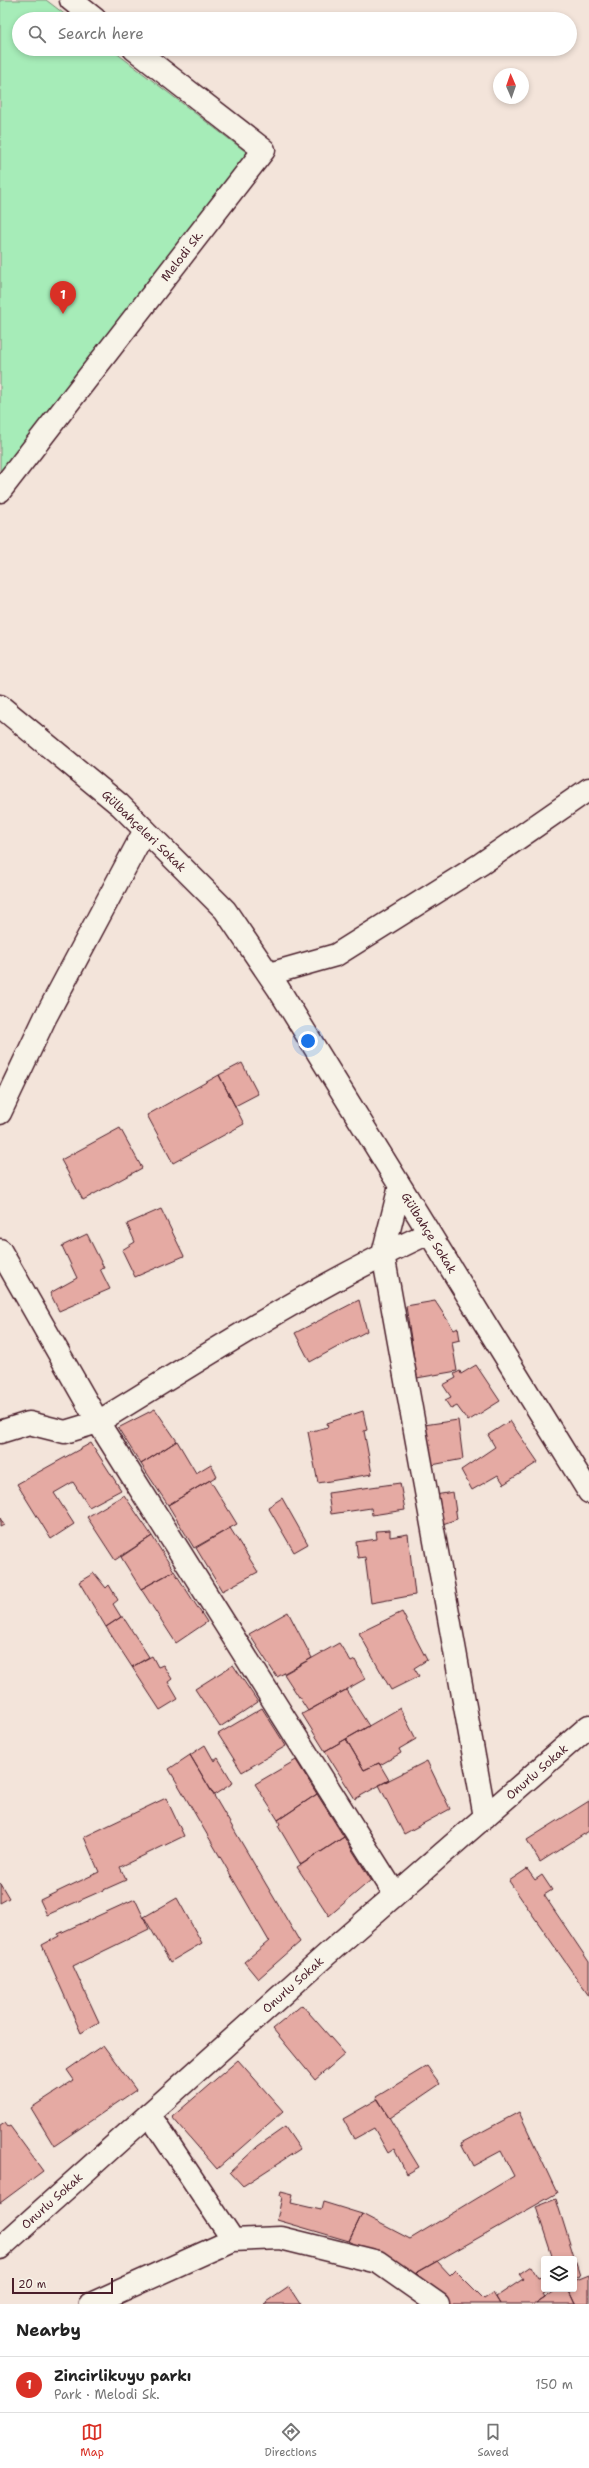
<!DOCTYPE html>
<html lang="en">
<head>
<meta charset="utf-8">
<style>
	:root { --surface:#fff; --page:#f6f6f6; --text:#222; --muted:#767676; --line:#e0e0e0; --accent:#d93025 }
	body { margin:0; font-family:"Shantell Sans",sans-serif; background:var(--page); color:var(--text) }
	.controls { position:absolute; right:12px; bottom:12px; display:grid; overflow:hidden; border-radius:4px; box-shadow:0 2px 6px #0003 }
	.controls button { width:36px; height:36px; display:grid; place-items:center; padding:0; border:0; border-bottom:1px solid var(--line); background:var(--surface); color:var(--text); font:20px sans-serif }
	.compass { position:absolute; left:493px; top:68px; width:36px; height:36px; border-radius:50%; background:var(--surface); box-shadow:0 2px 6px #0003; rotate:358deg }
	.scale { position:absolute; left:12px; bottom:10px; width:101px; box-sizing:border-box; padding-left:4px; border:2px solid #4a1f2b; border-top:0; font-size:11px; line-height:14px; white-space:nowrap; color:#4a1f2b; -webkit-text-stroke:3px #f7f3e8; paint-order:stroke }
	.you { position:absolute; left:308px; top:1041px; width:14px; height:14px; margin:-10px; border:3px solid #fff; border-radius:50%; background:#1a73e8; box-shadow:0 0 0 6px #1a73e833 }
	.badge { display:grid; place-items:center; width:26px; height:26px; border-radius:50%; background:var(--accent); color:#fff; font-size:13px; font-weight:700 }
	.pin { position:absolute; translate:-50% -33px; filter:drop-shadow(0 1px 2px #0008) }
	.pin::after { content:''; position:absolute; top:21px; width:14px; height:12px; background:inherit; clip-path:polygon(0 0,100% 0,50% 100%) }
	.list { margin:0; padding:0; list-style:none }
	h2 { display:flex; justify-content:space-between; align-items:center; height:52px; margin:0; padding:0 16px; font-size:17px }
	h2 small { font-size:13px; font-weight:400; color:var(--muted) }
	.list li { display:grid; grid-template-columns:26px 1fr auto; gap:12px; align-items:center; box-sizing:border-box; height:56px; padding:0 16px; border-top:1px solid var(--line) }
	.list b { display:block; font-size:15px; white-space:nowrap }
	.list p { margin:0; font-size:13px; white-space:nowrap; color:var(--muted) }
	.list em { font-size:13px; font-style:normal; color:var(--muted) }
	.icon { flex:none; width:22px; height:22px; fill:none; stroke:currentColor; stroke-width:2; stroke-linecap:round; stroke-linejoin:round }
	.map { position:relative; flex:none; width:589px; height:2304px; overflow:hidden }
	.search { position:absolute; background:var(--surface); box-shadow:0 2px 6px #0003; left:12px; right:12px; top:12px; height:44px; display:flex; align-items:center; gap:10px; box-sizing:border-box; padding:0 14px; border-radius:22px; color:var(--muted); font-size:15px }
	.sheet { height:108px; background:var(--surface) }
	nav { display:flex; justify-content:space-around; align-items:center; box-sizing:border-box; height:56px; border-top:1px solid var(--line); background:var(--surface); font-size:11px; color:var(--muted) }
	nav a { display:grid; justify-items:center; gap:2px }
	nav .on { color:var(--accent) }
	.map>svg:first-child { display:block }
</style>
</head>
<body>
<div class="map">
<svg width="589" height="2304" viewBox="0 0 589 2304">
	<rect width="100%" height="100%" fill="#f3e4da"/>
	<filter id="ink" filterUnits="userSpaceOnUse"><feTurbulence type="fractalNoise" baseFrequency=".025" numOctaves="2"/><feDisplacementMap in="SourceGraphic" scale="8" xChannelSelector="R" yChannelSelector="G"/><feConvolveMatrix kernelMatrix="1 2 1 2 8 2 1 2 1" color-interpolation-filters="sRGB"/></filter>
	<g filter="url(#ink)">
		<!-- green -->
		<path fill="#a6ecb8" stroke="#788672" d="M0,0h46l25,19h-52v30h92l139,106 -250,318z"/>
		<!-- building -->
		<path fill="#e5aaa3" stroke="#4a1f2b" d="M242,1063l16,31 -23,12 -16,-31z
			M219,1075l25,49 -71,39 -26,-48z
			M120,1128l22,40 -59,32 -22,-40z
			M161,1209l23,47 -49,21 -13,-27 13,-8 -8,-18z
			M87,1234l17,34 -4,1 10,20 -51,22 -9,-18 27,-15 -15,-32z
			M359,1300l8,31 -57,31 -15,-29z
			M435,1301l19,29 4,-2 2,12 -8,2 5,29 -40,7 -11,-72z
			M476,1365l24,36 -32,20 -11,-15 -6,3 -6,-9 6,-3 -8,-12 13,-7 -2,-4 6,-3 1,3z
			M155,1409l22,32 -36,23 -23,-36z
			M363,1411l4,19 -3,1 8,43 -54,9 -10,-51 20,-5 -1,-4z
			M458,1420l5,39 -31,6 -8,-40z
			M510,1421l28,41 -34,22 -6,-9 -26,15 -11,-20 34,-23 -7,-12z
			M177,1441l19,32 15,-9 6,12 -49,29 -27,-41z
			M91,1443l30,47 -32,17 -16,-25 -19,11 20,31 -23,15 -34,-55z
			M210,1480l27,44 -43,24 -26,-43z
			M400,1483l5,27 -33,5 -1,-7 -40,6 -3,-21z
			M453,1492l4,27 -17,6 -5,-30z
			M124,1495l28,41 -37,24 -28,-43z
			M282,1498l26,46 -14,8 -26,-45z
			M0,1518l4,7 -4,2z
			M230,1528l28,44 -36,19 -26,-43z
			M390,1530v7l18,-3 7,61 -44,8 -6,-46 -7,1 -2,-16 21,-3 -1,-8z
			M152,1536l22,35 -33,18 -20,-32z
			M174,1571l33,51 -31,21 -35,-54z
			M94,1573l12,15 3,-3 9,15 -5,4 8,13 -15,10 -27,-45z
			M288,1612l24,46 -35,19 -28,-43z
			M402,1612l25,48 -13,8 5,8 -28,14 -32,-57z
			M121,1617h2l26,40 -17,10 -26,-40z
			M339,1643l12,19 4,-2 10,19 -57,32 -24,-37z
			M152,1656l6,11 5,-2 9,14 -4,3 10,17 -18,11 -28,-43z
			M233,1665l25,37 -38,25 -25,-38z
			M346,1690l23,36 -44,25 -23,-37z
			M262,1708l24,38 -44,26 -24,-38z
			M400,1708l16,31 -17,10 2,4 -21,12 -1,-2 -15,7 -18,-31z
			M346,1739l18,31 15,-7 10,17 -34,19 -30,-48z
			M205,1745l9,16 4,-3 15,25 -19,12 -24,-40z
			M190,1755l110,187 -42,37 -14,-17 25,-21 -100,-172z
			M296,1760l21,34 -39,26 -23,-36z
			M427,1761l23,48 -46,25 -25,-49z
			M317,1794l27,43 -43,28 -23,-39 2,-2 -2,-4z
			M166,1798l18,38 -64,31 6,13 -79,35 -7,-15 59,-28 -15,-35z
			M589,1801v30l-49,31 -13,-22z
			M344,1837l27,43 -42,36 -32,-49z
			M527,1869l8,11 7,-5 10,15 -8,5 45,67v34l-80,-115z
			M0,1883l9,15 -9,5z
			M177,1898l25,45 -32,19 -26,-45z
			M135,1899l14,30 -76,37 26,56 -18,11 -39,-88 17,-9 -1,-2z
			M302,2005l43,49 -30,26 -42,-51z
			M103,2045l33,45 -82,56 -23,-38 43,-28 -7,-10z
			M238,2060l45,51 -66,58 -45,-52z
			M427,2066l13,18 -50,34 -14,-21z
			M378,2099l41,68 -12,7 -13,-25 -6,4 -14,-25 -20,11 -11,-20z
			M519,2112l38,81 -144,82 -64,-34 13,-27 48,25 104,-63 -13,-25 -28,15 -12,-23z
			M5,2123l3,4 2,-1 33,45 -43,32v-77z
			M285,2127l15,22 -57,37 -13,-14 28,-26z
			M281,2192l12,3 -2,8 30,7 2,-8 39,12 -13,27 -72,-21 5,-23 -2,-1z
			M556,2199l24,77 -6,3v-20h-21l-17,-52z
			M437,2261l13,14 5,-5 29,29 9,-6 7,11h-53l-31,-31z
			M531,2266l7,12 6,-2v13h11l-12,6 2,3 -9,6h-36l-4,-7 27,-18 -4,-5z
			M589,2275v29h-14l-7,-15h6v-8z
			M289,2287l11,17h-36z
			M558,2289h10l7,15h-39z"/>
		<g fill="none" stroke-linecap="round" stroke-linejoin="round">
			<defs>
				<path id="minor" d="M71,0l24,19
					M0,491l264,-341 -130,-101
					M0,706l120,99 105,105 53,78 311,504
					M269,974l67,-19 145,-91 108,-75
					M0,1113l45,-95 100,-188
					M400,1186l-17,68 102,563
					M0,1250l98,172 297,472
					M0,1432l29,-9 36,9 33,-10c108,-66 215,-136 331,-189
					M149,2114l84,126
					M0,2248l325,-292 264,-230
					M91,2304l142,-64 48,-2 97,24 60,42"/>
			</defs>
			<!-- minor casing -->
			<use href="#minor" stroke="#4a1f2b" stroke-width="25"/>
			<!-- minor -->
			<use href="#minor" stroke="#f7f3e8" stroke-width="22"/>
		</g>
	</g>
	<g text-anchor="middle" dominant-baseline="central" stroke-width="3.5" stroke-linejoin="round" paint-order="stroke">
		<!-- street labels -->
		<g font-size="12" fill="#4a1f2b" stroke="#f7f3e8">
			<text transform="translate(182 256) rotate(-52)">Melodi Sk.</text>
			<text transform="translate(144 831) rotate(44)">Gülbahçeleri Sokak</text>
			<text transform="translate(429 1233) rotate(58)">Gülbahçe Sokak</text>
			<text transform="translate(537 1772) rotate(-41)">Onurlu Sokak</text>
			<text transform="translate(293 1985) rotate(-42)">Onurlu Sokak</text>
			<text transform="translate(52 2201) rotate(-42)">Onurlu Sokak</text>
		</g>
	</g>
</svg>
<div class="controls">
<button><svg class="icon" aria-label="layers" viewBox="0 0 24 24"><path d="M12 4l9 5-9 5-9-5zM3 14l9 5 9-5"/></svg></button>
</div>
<svg class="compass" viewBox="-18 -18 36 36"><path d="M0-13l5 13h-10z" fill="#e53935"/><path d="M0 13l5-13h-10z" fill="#767676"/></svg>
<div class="scale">20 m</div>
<div class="you"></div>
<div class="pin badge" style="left:63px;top:314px">1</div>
<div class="search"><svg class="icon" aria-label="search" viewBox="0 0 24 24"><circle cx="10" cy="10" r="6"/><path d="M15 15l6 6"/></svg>Search here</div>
</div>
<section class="sheet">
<h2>Nearby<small></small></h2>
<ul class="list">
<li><span class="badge">1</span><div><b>Zincirlikuyu parkı</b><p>Park · Melodi Sk.</p></div><em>150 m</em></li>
</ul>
</section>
<nav>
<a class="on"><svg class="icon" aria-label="map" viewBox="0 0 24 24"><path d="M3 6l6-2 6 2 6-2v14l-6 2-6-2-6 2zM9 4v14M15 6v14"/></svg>Map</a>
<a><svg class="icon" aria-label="directions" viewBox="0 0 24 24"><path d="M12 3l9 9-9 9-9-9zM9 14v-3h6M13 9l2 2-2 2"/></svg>Directions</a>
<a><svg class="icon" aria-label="saved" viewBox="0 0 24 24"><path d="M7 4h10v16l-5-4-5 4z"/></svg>Saved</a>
</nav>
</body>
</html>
